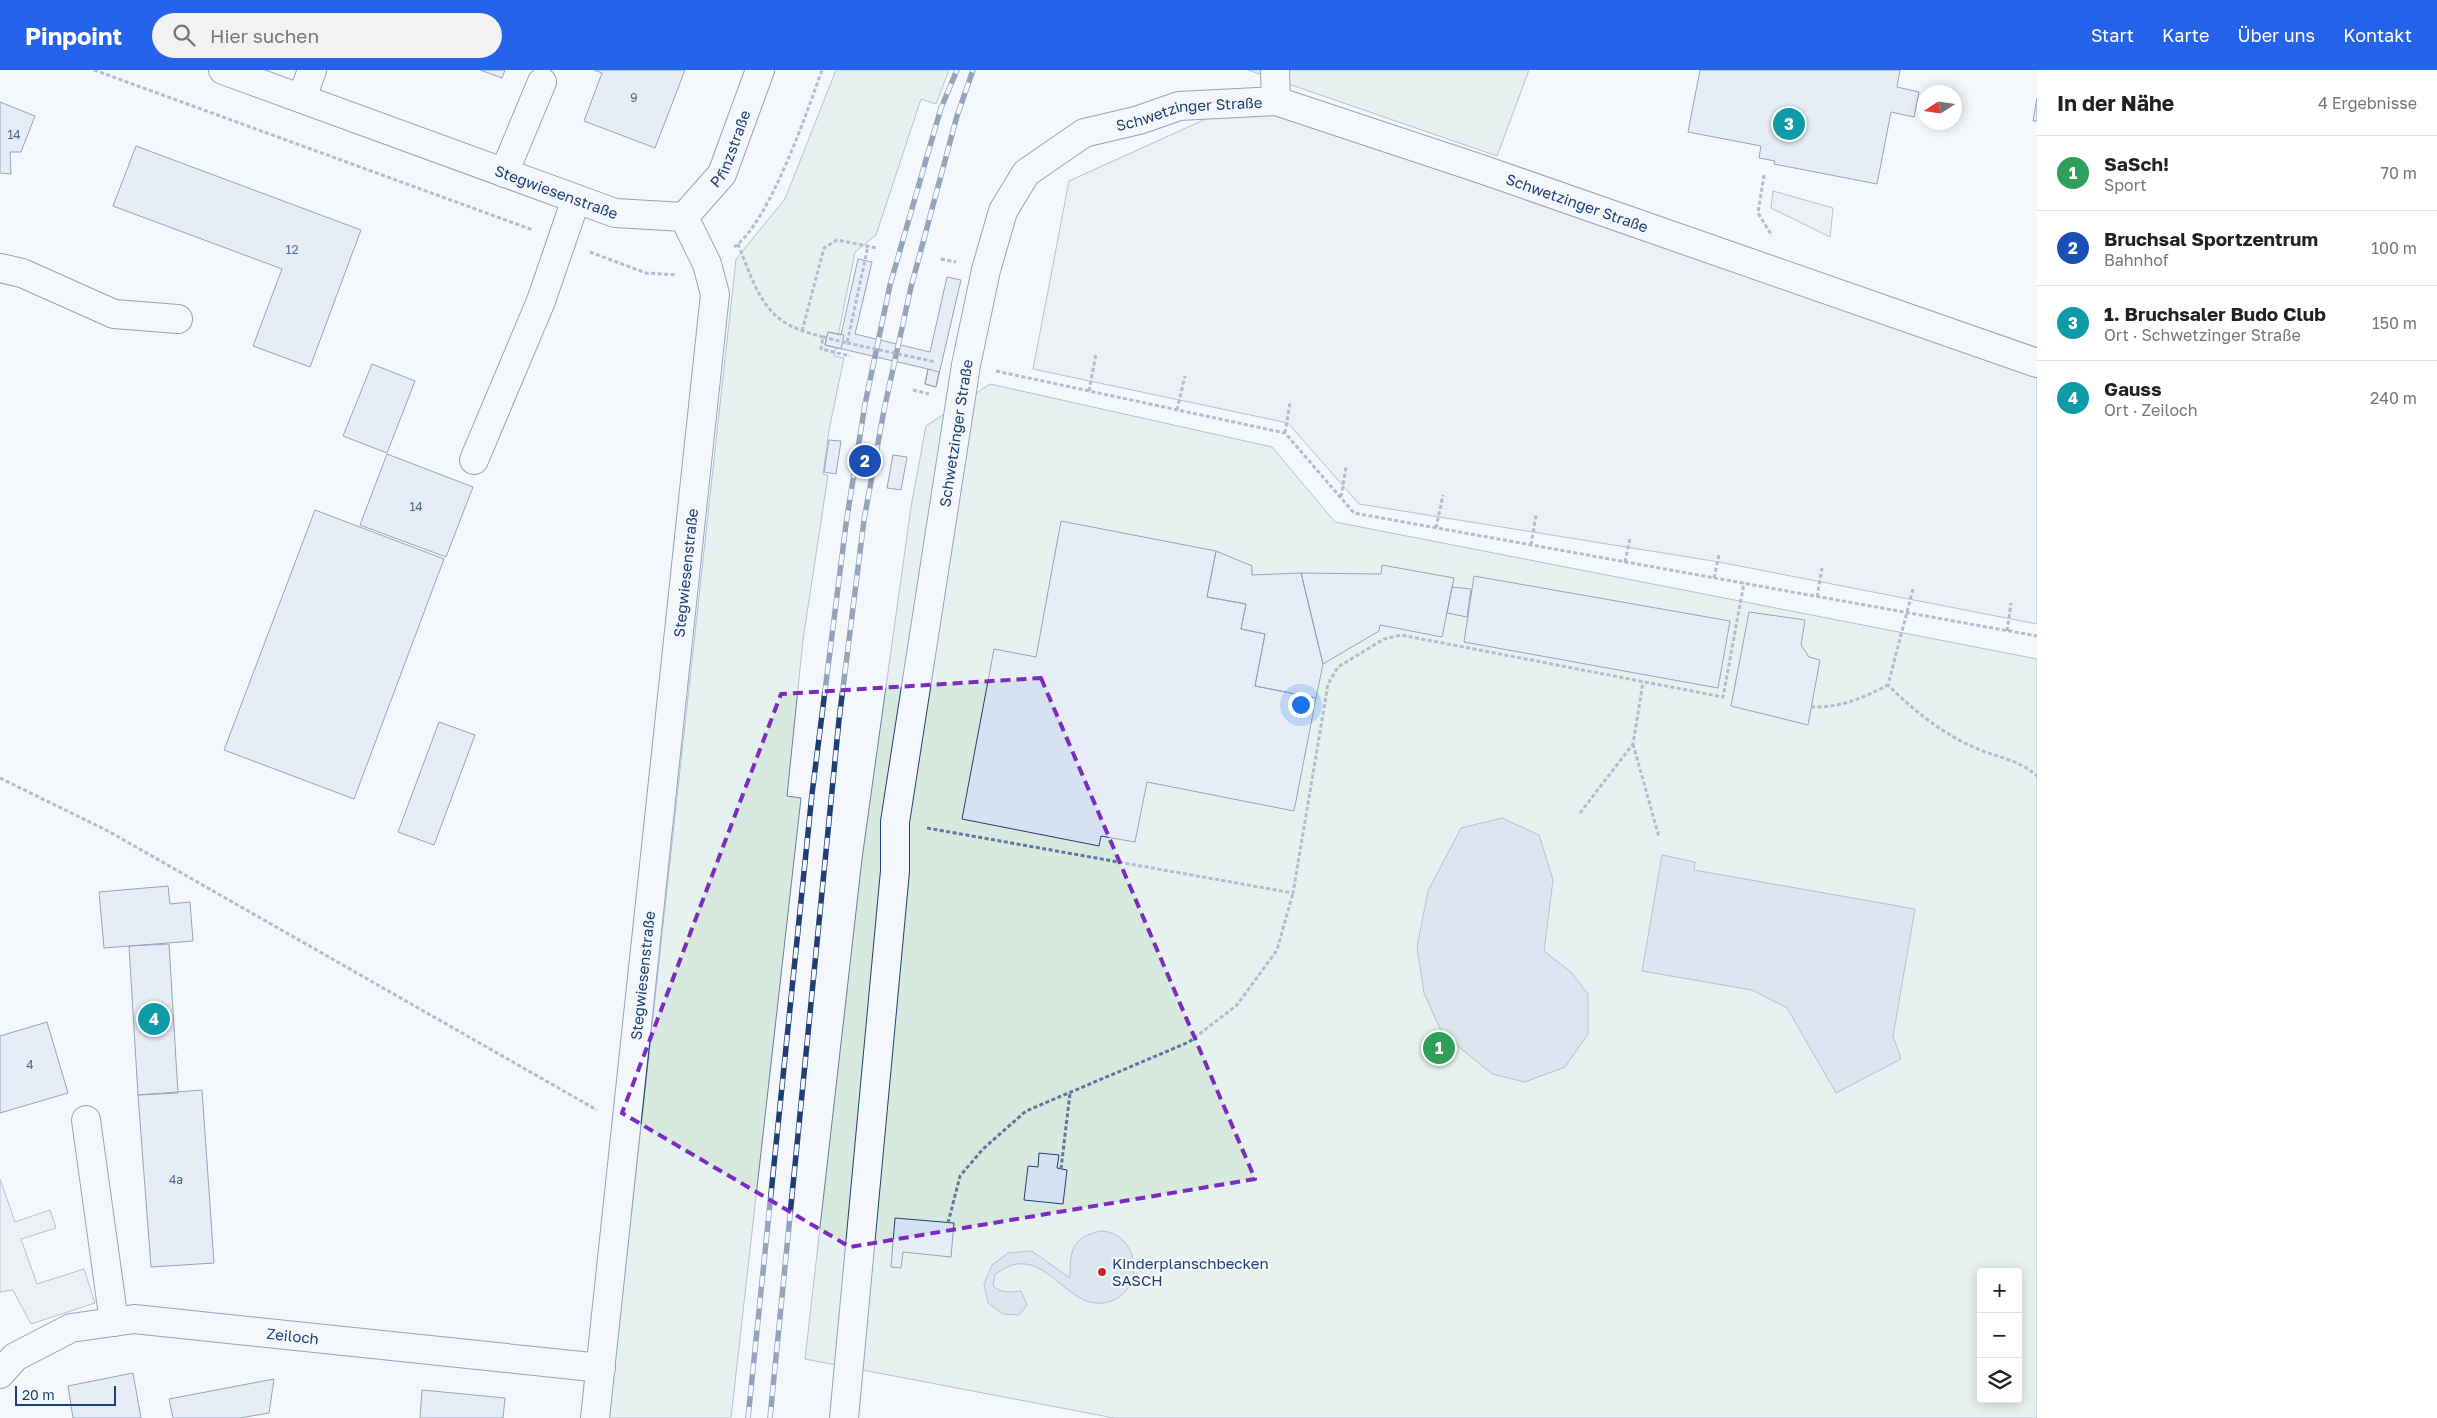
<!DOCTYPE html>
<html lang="de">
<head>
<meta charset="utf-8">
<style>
	:root { --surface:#fff; --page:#f2f2f2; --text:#202124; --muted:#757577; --line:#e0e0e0; --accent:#2563eb }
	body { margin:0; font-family:"Golos Text",sans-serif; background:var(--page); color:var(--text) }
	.controls { position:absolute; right:15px; bottom:15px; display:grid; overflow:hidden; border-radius:5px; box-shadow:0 2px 12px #0003 }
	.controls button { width:45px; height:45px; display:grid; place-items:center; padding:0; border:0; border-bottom:1px solid var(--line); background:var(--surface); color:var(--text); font:25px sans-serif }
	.compass { position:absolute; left:1917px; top:15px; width:45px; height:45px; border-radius:50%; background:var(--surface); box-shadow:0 2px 12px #0003; rotate:258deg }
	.scale { position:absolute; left:15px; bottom:12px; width:101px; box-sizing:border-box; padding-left:5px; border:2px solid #1d3f73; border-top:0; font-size:14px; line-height:18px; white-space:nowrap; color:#1d3f73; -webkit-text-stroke:4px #f4f7fb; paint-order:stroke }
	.you { position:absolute; left:1300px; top:634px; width:18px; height:18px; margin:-12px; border:4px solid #fff; border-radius:50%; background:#1a73e8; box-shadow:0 0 0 8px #1a73e833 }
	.badge { display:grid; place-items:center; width:32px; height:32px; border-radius:50%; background:var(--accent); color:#fff; font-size:16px; font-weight:700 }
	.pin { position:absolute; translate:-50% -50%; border:2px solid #fff; box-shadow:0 1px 5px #0006 }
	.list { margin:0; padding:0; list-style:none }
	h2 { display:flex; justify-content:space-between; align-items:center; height:65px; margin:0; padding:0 20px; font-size:21px }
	h2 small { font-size:16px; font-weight:400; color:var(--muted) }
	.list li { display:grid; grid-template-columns:32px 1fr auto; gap:15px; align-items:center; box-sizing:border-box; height:75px; padding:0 20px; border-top:1px solid var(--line) }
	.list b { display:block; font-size:19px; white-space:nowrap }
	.list p { margin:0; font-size:16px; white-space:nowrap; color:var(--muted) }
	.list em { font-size:16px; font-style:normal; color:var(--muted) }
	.icon { flex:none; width:28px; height:28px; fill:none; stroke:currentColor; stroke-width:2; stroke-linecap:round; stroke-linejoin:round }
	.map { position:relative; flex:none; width:2037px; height:1348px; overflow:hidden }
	header { display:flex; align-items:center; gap:30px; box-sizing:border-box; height:70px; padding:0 25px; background:var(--accent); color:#fff }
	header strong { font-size:24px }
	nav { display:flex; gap:28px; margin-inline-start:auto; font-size:18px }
	.search { width:350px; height:45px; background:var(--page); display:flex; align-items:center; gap:12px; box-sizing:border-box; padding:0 18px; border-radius:28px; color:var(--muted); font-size:19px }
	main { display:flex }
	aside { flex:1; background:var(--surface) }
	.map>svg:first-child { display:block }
</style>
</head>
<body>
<header>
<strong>Pinpoint</strong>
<div class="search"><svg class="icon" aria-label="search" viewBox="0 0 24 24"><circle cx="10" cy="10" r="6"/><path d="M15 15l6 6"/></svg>Hier suchen</div>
<nav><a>Start</a><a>Karte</a><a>Über uns</a><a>Kontakt</a></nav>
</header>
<main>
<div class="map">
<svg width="2037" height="1348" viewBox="0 0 2037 1348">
	<rect width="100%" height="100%" fill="#f4f7fb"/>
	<!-- green -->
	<path fill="#d7e8df" stroke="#687fa3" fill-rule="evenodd" d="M836,0h113l-13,34 -15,-5 -45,136 -21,17 -21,104 10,2 -15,72 -6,44 5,1 -25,165 -16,156 14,2 -70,620h-122l127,-1159 49,-60z
		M1248,0h281l-32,86z
		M990,314l282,63 63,75 702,137v759h-923l-309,-59 57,-500 49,-352 15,-81zM1981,1202h37v127h-37z"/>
	<!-- parking -->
	<path fill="#e3e8f0" stroke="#687fa3" d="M1217,44h59l761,260v250l-318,-62 -360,-58 -71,-81 -255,-54 36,-188z
		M1773,121l60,17 -3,29 -59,-29z
		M0,1109l15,43 35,-12 6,18 -35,11 16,45 47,-15 11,34 -64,21 -18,-34 -13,2z"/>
	<!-- water -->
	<path fill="#bed0e5" stroke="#687fa3" d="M1502,748l37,17 14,45 -9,71 27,21 17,22v40l-23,33 -40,15 -33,-8 -50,-41 -18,-40 -7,-46 11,-56 33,-63z
		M1662,785l33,7 -1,8 221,39 -22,127 8,23 -65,34 -49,-85 -35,-18 -110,-19z
		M1101,1161c41,2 46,66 2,72 -36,4 -54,-48 -91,-38 -6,2 -12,6 -17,9l-2,11c7,9 18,7 28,6l6,14 -8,10 -16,-1 -15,-11 -4,-19 8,-19 16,-12 24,-2 38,27c0,-26 1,-41 31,-47z"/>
	<!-- building -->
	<path fill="#d5e0f0" stroke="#1d3f73" d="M480,0h25l-3,8z
		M594,0h91l-30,78 -71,-27 18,-48z
		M1700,0h200l-3,17 22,5 -5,25 -23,-5 -14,72 -103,-20 1,-3 -16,-3 2,-12 -73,-14z
		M2037,28v23h-4z
		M0,32l35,14 -14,36h-11l1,22 -11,-1z
		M136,76l225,84 -51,137 -57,-21 29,-77 -169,-63z
		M858,189l14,3 -17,72 75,18 17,-75 14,3 -25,107 -11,-3 3,-15 -103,-24 3,-13 13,3z
		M828,262l16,3 -3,14 -16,-4z
		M372,294l43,17 -28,72 -44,-17z
		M928,299l11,3 -3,15 -11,-3z
		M829,370l12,1 -5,33 -12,-2z
		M387,384l86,33 -27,70 -86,-32z
		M893,385l14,2 -6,33 -14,-2z
		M315,440l129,49 -90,240 -130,-49z
		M1061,451l155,30 -9,46 39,7 -5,25 24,5 -10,52 61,12 -22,113 -147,-29 -12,60 -34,-6 -2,10 -137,-27 32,-170 42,8z
		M1216,481l36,15v9l49,-2 22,91 -7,34 -61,-12 10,-52 -24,-5 5,-25 -39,-7z
		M1382,495l72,13 -12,59 -62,-12 -1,6 -56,33 -22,-91 80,1z
		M1474,506l256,45 -12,67 -254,-46z
		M1452,517l19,2 -4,28 -20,-4z
		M1749,542l56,8 -4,25 8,12 11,3 -12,65 -77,-19z
		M439,652l36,13 -41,110 -36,-13z
		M168,816l2,18 20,-2 3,39 -89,7 -5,-56z
		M169,874l9,149 -40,2 -9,-149z
		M47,952l21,71 -68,20v-77z
		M202,1020l12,173 -63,4 -13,-172z
		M1039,1083l20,2 -2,13 10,2 -4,34 -39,-4 4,-34 10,1z
		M895,1148l59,5 -3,34 -48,-5 -2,16 -10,-1z
		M133,1303l8,45h-68l-5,-32z
		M274,1309l-5,34 -29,5h-67l-4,-19z
		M422,1320l83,8 -2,20h-83z"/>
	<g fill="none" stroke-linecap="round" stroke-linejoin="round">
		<defs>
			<g id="minor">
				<path id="s1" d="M223,0l392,143 69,4"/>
				<path d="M1275,0l1,31"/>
				<path d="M302,28l10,-28"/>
				<path d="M504,103l38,-91"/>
				<path id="s2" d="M684,147l38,-43 38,-104"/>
				<path d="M0,198l22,5 92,41 64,5"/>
				<path d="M474,390l67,-159 35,-102"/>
				<path d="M86,1050l28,202"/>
				<path id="s3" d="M0,1304l15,-17 56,-29 63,-9 467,49"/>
				<path id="s4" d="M595,1348l120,-1124 -8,-30 -23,-47"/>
				<path id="s5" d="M844,1348l51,-547v-49l71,-457 20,-95 17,-59 23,-38 58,-40 55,-13 40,-14 97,-5 205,68 556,194"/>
			</g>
		</defs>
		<!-- minor casing -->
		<use href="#minor" stroke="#1d3f73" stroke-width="30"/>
		<!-- path -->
		<path stroke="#5e769c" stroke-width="3" stroke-dasharray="4 2.5" stroke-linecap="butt" d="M94,0l439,160
			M1764,105l-6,38 14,23
			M738,174c10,24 20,59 42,75 12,10 29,14 43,18l-2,12 29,7
			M734,177c35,-24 73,-135 88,-177
			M590,182l56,21 31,2
			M941,189l15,3
			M802,261l22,-83 13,-8 40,8
			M823,267l24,6 21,-97
			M996,301l289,62 69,80 683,123
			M913,320l16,4
			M1089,321l7,-37
			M1177,340l8,-34
			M1285,363l5,-31
			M1341,427l5,-30
			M1436,458l7,-33
			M1531,475l5,-30
			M1625,492l5,-24
			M1714,508l5,-23
			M1913,519l-25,96c26,26 56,50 90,64 21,9 42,11 59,27
			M1817,527l5,-29
			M2007,561l4,-28
			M1811,637c29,1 52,-9 77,-22
			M1633,674l26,93
			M0,708l108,53 489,279
			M1580,743l53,-69 10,-62
			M927,758l366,65 35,-209 10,-17 46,-28 17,-4 322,62 21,-114
			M1061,1099l9,-76
			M948,1153l12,-47 23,-27 43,-38 163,-69 48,-37 40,-55 16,-57"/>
		<!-- minor -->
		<use href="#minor" stroke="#f4f7fb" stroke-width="28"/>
		<defs>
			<path id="rail" d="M748,1348l64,-624 34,-270 19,-120 25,-119 51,-177 16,-38
				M770,1348l69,-698 25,-200 20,-110 27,-123 46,-171 16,-46"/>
		</defs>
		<!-- rail casing -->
		<use href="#rail" stroke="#1d3f73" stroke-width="5.5"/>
		<!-- rail -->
		<use href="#rail" stroke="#f4f7fb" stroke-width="4" stroke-dasharray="11" stroke-linecap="butt"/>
		<!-- path-bridge -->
		<path stroke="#5e769c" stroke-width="3" stroke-dasharray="4 2.5" stroke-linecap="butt" d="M847,273l89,19"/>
	</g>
	<!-- marked area -->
	<path d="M0 0H2037V1348H0ZM1041,608l214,501 -405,68 -228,-134 159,-419z" fill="#f4f7fb" fill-opacity=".55" fill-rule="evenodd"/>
	<path fill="none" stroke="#7b2cbf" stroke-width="4" stroke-dasharray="10 6" stroke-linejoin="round" d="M1041,608l214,501 -405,68 -228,-134 159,-419z"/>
	<!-- markers -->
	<circle fill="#c62828" stroke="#f4f7fb" stroke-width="2" cx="1102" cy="1202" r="5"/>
	<g text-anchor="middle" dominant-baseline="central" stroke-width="4" stroke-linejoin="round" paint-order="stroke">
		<!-- number labels -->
		<g font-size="12" fill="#4b6792">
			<text x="634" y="27">9</text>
			<text x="14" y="64">14</text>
			<text x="292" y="179">12</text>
			<text x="416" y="436">14</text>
			<text x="30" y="994">4</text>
			<text x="176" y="1109">4a</text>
		</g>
		<!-- street labels -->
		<g font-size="15" fill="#1d3f73" stroke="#f4f7fb">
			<text stroke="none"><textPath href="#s5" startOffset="1442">Schwetzinger Straße</textPath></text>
			<text stroke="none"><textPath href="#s2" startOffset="84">Pfinzstraße</textPath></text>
			<text stroke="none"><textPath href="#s1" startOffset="355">Stegwiesenstraße</textPath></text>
			<text stroke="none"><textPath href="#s5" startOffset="1848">Schwetzinger Straße</textPath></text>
			<text stroke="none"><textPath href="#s5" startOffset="992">Schwetzinger Straße</textPath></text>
			<text stroke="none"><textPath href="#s4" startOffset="850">Stegwiesenstraße</textPath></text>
			<text stroke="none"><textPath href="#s4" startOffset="445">Stegwiesenstraße</textPath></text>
			<text stroke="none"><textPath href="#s3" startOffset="309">Zeiloch</textPath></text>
		</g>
		<!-- poi labels -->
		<g font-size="15" fill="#1d3f73" stroke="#f4f7fb" text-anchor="start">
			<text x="1112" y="1193">Kinderplanschbecken<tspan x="1112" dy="17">SASCH</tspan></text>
		</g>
	</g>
</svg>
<div class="controls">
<button>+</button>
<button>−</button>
<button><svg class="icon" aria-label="layers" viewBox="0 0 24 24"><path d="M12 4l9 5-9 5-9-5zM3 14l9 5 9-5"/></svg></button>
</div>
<svg class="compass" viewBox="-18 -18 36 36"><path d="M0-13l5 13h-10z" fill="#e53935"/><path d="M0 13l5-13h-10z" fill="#757577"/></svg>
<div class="scale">20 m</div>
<div class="you"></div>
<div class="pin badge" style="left:1439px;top:978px;background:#2e9e5b">1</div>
<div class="pin badge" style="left:865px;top:391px;background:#1a4fb4">2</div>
<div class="pin badge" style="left:1789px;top:54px;background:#0f9aa8">3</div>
<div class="pin badge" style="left:154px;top:949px;background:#0f9aa8">4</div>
</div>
<aside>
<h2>In der Nähe<small>4 Ergebnisse</small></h2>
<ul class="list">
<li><span class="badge" style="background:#2e9e5b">1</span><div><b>SaSch!</b><p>Sport</p></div><em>70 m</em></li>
<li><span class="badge" style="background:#1a4fb4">2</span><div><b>Bruchsal Sportzentrum</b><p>Bahnhof</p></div><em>100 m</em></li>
<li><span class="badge" style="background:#0f9aa8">3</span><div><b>1. Bruchsaler Budo Club</b><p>Ort · Schwetzinger Straße</p></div><em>150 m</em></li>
<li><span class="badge" style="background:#0f9aa8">4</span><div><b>Gauss</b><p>Ort · Zeiloch</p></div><em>240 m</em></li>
</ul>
</aside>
</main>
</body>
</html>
